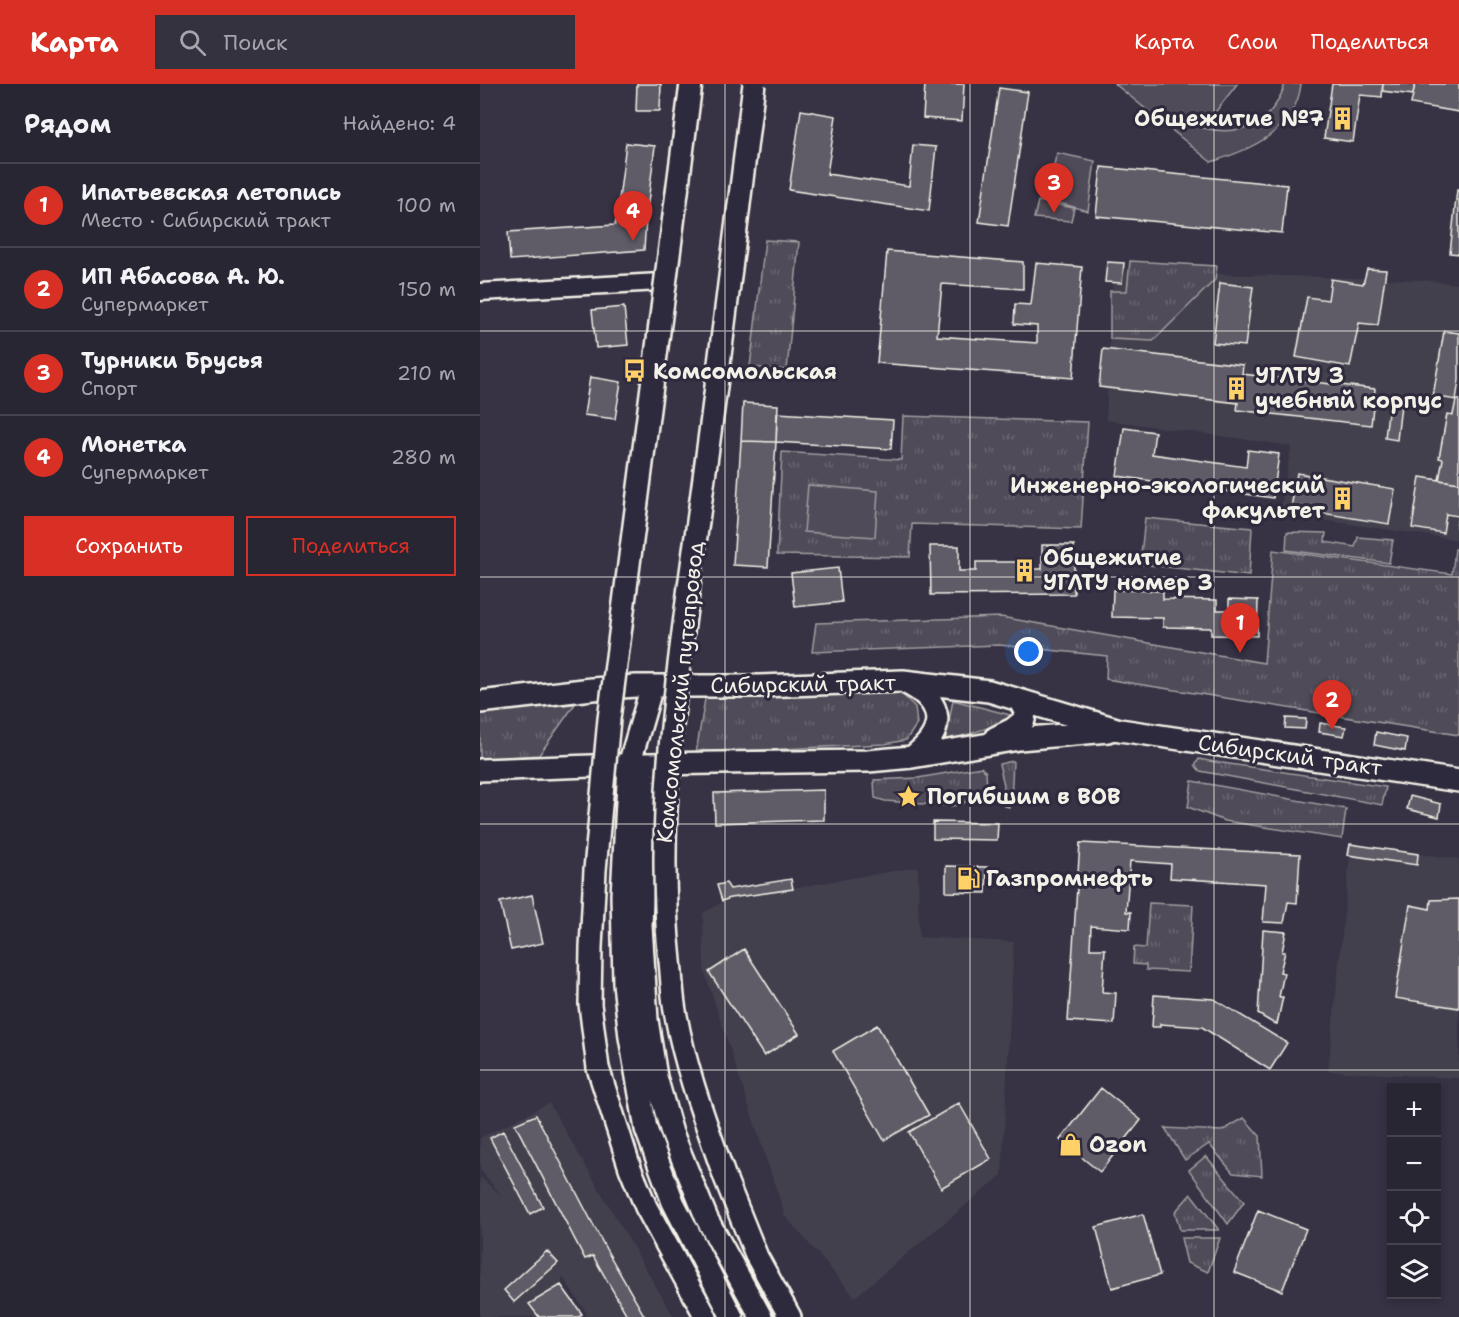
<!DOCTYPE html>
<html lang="ru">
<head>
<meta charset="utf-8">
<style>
	:root { --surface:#292633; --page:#35323f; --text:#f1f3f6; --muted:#a5a5ac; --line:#45434e; --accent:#d93025 }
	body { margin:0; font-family:"Shantell Sans",sans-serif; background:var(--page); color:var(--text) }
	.controls { position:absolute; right:18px; bottom:18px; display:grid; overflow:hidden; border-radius:0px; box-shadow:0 3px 9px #0003 }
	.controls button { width:54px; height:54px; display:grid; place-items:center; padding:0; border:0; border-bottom:2px solid var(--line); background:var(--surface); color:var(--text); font:30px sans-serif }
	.you { position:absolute; left:549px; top:568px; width:21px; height:21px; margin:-15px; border:4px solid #fff; border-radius:50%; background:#1a73e8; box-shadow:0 0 0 9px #1a73e833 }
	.badge { display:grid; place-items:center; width:39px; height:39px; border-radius:50%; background:var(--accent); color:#fff; font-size:20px; font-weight:700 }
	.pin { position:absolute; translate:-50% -50px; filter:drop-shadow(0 2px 3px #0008) }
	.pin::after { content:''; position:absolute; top:32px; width:21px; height:18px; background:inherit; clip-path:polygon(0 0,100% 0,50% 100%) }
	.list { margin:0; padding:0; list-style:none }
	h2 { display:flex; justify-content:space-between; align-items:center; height:78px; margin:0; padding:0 24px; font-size:26px }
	h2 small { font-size:20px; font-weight:400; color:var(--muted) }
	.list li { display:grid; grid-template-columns:39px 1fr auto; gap:18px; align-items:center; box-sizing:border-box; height:84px; padding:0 24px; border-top:2px solid var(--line) }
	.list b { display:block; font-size:22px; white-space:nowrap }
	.list p { margin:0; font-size:20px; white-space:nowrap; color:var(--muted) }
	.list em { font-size:20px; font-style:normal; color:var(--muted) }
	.actions { display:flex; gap:12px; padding:18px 24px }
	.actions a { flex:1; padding:14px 0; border:2px solid var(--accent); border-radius:0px; text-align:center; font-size:21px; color:var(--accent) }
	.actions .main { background:var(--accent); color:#fff }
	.icon { flex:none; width:33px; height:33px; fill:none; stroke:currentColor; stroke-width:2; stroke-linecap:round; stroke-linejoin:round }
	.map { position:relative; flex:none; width:979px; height:1233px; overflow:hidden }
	header { display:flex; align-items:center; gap:36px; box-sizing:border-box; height:84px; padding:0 30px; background:var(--accent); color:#fff }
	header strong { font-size:28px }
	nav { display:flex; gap:33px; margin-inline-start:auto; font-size:21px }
	.search { width:420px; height:54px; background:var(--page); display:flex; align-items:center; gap:15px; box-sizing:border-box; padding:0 21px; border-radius:0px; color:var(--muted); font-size:22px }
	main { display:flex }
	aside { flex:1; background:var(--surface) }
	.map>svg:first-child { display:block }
</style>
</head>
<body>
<header>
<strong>Карта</strong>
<div class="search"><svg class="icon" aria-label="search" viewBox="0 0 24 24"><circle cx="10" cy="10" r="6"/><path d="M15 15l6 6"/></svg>Поиск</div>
<nav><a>Карта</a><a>Слои</a><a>Поделиться</a></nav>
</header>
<main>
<aside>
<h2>Рядом<small>Найдено: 4</small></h2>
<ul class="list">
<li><span class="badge">1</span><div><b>Ипатьевская летопись</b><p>Место · Сибирский тракт</p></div><em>100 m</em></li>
<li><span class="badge">2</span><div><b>ИП Абасова А. Ю.</b><p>Супермаркет</p></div><em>150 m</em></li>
<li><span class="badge">3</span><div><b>Турники Брусья</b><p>Спорт</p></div><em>210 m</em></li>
<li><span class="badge">4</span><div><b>Монетка</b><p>Супермаркет</p></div><em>280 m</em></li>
</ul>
<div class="actions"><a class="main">Сохранить</a><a>Поделиться</a></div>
</aside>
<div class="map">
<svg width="979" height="1233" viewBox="0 0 979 1233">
	<defs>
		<pattern id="grass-tufts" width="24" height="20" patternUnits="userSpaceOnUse" patternTransform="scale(1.5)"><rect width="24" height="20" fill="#504b59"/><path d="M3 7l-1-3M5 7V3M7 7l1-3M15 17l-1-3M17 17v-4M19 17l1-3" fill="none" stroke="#6a6571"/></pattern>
	</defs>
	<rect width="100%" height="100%" fill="#373244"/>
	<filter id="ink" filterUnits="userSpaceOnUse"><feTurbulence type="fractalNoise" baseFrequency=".0167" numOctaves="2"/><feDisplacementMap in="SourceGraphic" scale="12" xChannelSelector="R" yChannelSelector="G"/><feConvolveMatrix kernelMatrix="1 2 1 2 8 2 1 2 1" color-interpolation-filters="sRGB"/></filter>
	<g filter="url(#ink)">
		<!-- built -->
		<path fill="#433f4e" d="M633,187l310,9 36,4v256l-179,-26 11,-68 -185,-26z
			M871,761l108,14v219l-131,-7z
			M438,783l1,70 95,5 -12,233 -147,122 -70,-81 -81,-246 -1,-57 27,-15z
			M69,1019l125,214h-89l2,-3 -25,-38v8l22,31 -3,2h-101v-140l23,20 -23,-27v-32z"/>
		<!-- grass -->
		<path fill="url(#grass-tufts)" stroke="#a29ea0" stroke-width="1.5" d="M285,156l34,2 -12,128 -37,-3z
			M650,177l87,5 -2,14 -62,61 -43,-2v-48h17z
			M423,332l185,6 -7,107 -169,-5 -2,33 -133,-2 5,-103 119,8z
			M665,434l107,10 -3,48 -109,-12z
			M807,448l39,1 -1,9 30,5 3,-10 35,3 -4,23 -103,-13z
			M975,465l4,1v185l-353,-56 1,-23 -108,-11 -187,7 4,-29 185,-6 263,46 9,-113 179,24z
			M226,609h195l14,14 2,17 -11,16 -21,4 -189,9z
			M473,616l61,16 -2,4 -67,22z
			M95,620l-36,51 -59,4v-48z
			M719,675l10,2 177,26 -4,18 -182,-34 -5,-6z
			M533,677l-2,41 -2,5 -4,-1 -3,-6 2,-15 -5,-21z
			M501,683l5,5 1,17 -27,16 -10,1 -65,-5 -10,-3 -1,-18 44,-2z
			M712,697l154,28 -4,30 -117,-18 -37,-14z
			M669,819l44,2 -4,67 -43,-2v-5l-13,-1 1,-17 12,1z
			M764,1034l16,18 2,40 -29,-3 -24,-29 -24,16 -20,-32 57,3z
			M726,1072l38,46 -16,22 -39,-54z
			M711,1110l28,36h-39l-5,-18z
			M701,1154h39l-12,34 -21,-9z"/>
		<!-- garden -->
		<path fill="#504b59" stroke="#a29ea0" stroke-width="1.5" d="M635,0h122l-34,44c39,9 70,-5 82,-44h16c-5,46 -50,66 -90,78z
			M577,69l38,8 -7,50 -43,-12z
			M558,117l36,7 -3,13 -37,-3z
			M328,401l70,6 -3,46 -71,-5z"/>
		<!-- building -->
		<path fill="#5f5c67" stroke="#f4f1e8" stroke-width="1.5" d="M157,0h24l-1,27h-24z
			M445,0h39l-2,37 -39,-3z
			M852,0h51l-1,13 -22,-2 -7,47 -29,-4z
			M903,0h32l-2,11 -31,-4z
			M935,0h44v28l-48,-8z
			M519,4l29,4 -20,134 -29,-4z
			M321,26l35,6 -9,58 82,12 4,-41 23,2 -7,64 -140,-21z
			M146,59l29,3 -9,73 -29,-3z
			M621,83l186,18 -5,48 -186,-17z
			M977,106h2v64l-9,-1z
			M137,132l29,3 -2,31 -134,10 -2,-28 107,-7z
			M407,167l136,11v27l-81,-5 -5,52 100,7v-17l-23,-2 1,-20 16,1 5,-42 46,4 -9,111 -196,-15z
			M627,178l17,1 -2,20 -17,-1z
			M887,185l19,1 -8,55 -19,-2 -9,44 -54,-10 11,-60 21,3 3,-21 32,5z
			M740,199l33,4 -8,59 -32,-3z
			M144,223l4,38 -32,3 -4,-38z
			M964,247l15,2v47l-3,20 -23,-4z
			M623,265l140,16 -1,9 133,15 -4,36 -134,-15 1,-7 -139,-16z
			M110,293l31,5 -6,37 -31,-4z
			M976,316h3v83l-20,-3 4,-21 -4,-1 8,-44 6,1z
			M263,319l35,2 -2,37 -35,-1z
			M909,320l12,1 -4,35 -12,-2z
			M297,329l116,7 -2,29 -115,-7z
			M644,344l31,4 -3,22 94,13 2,-17 31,4 -6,44 -156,-22z
			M261,357l35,1 -8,125 -35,-2z
			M817,389l98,16 -6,35 -98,-16z
			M940,393l39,6v44h-3l2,-11 -12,-2 -3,19 -31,-5z
			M562,461h32v49l-143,1 -1,-49h29v25h17v-9h54v7h12z
			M358,484l4,34 -47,5 -4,-34z
			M633,506l50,1v8l54,1v10h12v-11l29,1 -1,36 -46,-1v-7l-48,-1v-9l-51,-1z
			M806,634l20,1 -1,10 -20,-1z
			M840,639l26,4 -2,9 -25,-4z
			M896,648l31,6 -2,13 -31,-6z
			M344,706v30l-109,3 -1,-30z
			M930,712l31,8 -2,13 -32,-8z
			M453,738l65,1 -1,17 -64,-1z
			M600,759l220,11 -3,49 -9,-1 -4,21 -21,-1 3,-38 -96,-6 1,-14 -41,-3 -4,51h5l-1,17 -39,-3 -1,23h15l-3,43 14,1 -2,31 -46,-3z
			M870,760l68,10 -1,11 -69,-10z
			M466,782l41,1 -1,26 -40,-1z
			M311,795l2,10 -63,9 -8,3 -5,-16 9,-2 4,6z
			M52,811l11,48 -32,7 -11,-48z
			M979,815v109l-64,-10 15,-93 20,4 1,-9z
			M783,846l23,2 -4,20h3l-5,20 4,1 -5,24h4l-6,27 -4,-1 -15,-9z
			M264,865l55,85 -35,22 -55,-84z
			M674,911l60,4 73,44 -17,27 -68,-43 -42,-3v3h-8z
			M397,941l52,90 -45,25 -51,-89z
			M621,1004l40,32 -41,52 -40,-32z
			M479,1019l32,56 -50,29 -32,-56z
			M56,1031l70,134 39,68h-17l-35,-61 -8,3 -70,-135z
			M23,1047l40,76 -13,7 -40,-76z
			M778,1126l48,19 -24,62 -48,-19z
			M663,1130l17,61 -48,13 -16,-61z
			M67,1167l11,12 -44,39 -10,-12z
			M81,1201l21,29 -3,3h-40l-10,-13z"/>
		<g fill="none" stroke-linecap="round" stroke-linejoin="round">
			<defs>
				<path id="minor" d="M0,208l180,-10"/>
				<path id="major" d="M426,599c39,19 41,48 6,74
					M172,602l-23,79 -7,130 2,88 6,54 16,92 27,73 59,115
					M0,618l112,-13 44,-3h123l144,-5 86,10 131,39 339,51
					M515,654l18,-9 11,-9 1,-9 -6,-11
					M167,680l-6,162 6,94 9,57 16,56 35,86 54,98
					M0,686l167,-6 221,-3 44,-4 107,-18 89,-8
					M118,984l32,100 16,39 60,110
					M244,1091l33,82 33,60"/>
			</defs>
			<!-- minor casing -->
			<use href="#minor" stroke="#f4f1e8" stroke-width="21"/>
			<!-- major casing -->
			<use href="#major" stroke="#f4f1e8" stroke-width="26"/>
			<!-- minor -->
			<use href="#minor" stroke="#2f2a3d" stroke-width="16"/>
			<!-- major -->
			<use href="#major" stroke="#2f2a3d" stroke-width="21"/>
			<defs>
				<path id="major-bridge" d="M118,984l-8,-64 1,-57 4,-77 14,-151 82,-635
					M244,1091c-18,-52 -38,-104 -48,-159 -4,-18 -4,-37 -6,-55 -16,-150 9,-299 29,-447 20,-143 37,-287 55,-430"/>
			</defs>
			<!-- major-bridge casing -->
			<use href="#major-bridge" stroke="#f4f1e8" stroke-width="26" stroke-linecap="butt"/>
			<!-- major-bridge -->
			<use href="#major-bridge" stroke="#2f2a3d" stroke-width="21"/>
		</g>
	</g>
	<!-- grid -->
	<path fill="none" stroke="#f4f1e8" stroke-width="1.5" stroke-opacity="0.55" d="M245,0v1233M490,0v1233M734,0v1233M0,247h979M0,493h979M0,740h979M0,986h979"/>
	<!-- icons -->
	<defs>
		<symbol id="building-bare" viewBox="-9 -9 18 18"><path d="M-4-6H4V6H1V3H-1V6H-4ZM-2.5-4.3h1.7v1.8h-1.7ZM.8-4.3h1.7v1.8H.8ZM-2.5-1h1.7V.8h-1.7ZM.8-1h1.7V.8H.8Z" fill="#ffd166" stroke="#2f2a3d" stroke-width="2.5" paint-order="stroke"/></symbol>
		<symbol id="bus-bare" viewBox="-9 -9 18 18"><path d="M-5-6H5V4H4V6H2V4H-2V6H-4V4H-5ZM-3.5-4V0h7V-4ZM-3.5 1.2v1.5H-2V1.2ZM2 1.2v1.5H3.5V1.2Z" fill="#ffd166" stroke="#2f2a3d" stroke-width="2.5" paint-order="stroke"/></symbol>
		<symbol id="sight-bare" viewBox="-9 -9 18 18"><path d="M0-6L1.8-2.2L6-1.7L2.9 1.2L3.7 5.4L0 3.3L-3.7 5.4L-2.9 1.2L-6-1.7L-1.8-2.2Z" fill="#ffd166" stroke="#2f2a3d" stroke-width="2.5" paint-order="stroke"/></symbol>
		<symbol id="fuel-bare" viewBox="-9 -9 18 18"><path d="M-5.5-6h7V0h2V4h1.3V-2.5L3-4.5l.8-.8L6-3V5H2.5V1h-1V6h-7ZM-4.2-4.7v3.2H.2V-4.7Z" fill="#ffd166" stroke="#2f2a3d" stroke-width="2.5" paint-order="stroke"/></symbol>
		<symbol id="shop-bare" viewBox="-9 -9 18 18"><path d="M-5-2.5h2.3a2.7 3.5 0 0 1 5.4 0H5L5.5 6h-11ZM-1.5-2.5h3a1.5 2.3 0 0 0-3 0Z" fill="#ffd166" stroke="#2f2a3d" stroke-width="2.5" paint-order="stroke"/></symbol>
	</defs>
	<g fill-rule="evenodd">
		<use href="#building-bare" x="846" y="18" width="33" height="33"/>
		<use href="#bus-bare" x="138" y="270" width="33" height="33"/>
		<use href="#building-bare" x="740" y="288" width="33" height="33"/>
		<use href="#building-bare" x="846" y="398" width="33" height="33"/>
		<use href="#building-bare" x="528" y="470" width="33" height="33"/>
		<use href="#sight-bare" x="412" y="696" width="33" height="33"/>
		<use href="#fuel-bare" x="472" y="778" width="33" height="33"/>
		<use href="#shop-bare" x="574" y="1044" width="33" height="33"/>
	</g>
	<g text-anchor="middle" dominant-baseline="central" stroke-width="6" stroke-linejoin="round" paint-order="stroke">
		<!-- poi labels -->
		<g font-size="22" font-weight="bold" fill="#f4f1e8" stroke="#2f2a3d" text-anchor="start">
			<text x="844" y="34" text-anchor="end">Общежитие №7</text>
			<text x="173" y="287">Комсомольская</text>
			<text x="775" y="291">УГЛТУ 3<tspan x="775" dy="25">учебный корпус</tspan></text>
			<text x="845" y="401" text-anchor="end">Инженерно-экологический<tspan x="845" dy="25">факультет</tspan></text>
			<text x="563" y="473">Общежитие<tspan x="563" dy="25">УГЛТУ номер 3</tspan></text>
			<text x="447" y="712">Погибшим в ВОВ</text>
			<text x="506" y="794">Газпромнефть</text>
			<text x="609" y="1060">Ozon</text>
		</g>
		<!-- street labels -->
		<g font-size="22" fill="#f4f1e8" stroke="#2f2a3d">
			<text transform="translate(323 600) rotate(-1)">Сибирский тракт</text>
			<text transform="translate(200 608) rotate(-84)">Комсомольский путепровод</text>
			<text transform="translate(810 671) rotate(8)">Сибирский тракт</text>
		</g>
	</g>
</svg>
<div class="controls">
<button>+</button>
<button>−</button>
<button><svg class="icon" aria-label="locate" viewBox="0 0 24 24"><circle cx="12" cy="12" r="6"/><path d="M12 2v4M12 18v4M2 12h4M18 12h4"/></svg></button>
<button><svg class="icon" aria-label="layers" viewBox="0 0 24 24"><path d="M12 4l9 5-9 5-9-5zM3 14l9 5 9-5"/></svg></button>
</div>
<div class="you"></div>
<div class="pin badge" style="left:760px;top:569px">1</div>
<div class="pin badge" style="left:852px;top:646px">2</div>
<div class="pin badge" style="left:574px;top:129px">3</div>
<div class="pin badge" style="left:153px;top:157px">4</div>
</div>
</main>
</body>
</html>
